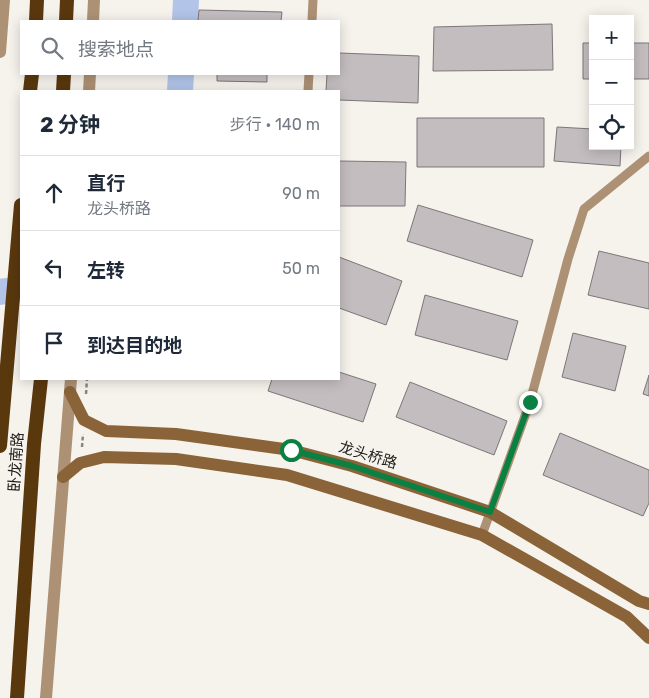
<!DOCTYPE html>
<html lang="zh">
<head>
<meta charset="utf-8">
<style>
	:root { --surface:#fff; --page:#f2f2f3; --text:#1f2937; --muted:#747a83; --line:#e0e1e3 }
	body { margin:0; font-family:Rubik,"Noto Sans SC",sans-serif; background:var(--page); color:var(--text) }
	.controls { position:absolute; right:15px; top:15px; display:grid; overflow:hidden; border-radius:0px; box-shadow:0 2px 12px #0003 }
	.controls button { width:45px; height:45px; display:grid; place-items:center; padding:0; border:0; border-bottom:1px solid var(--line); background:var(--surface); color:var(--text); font:25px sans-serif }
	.stop { position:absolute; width:15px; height:15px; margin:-11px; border:4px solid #0b8043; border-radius:50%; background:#fff }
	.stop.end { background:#0b8043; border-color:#fff; box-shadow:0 1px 5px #0008 }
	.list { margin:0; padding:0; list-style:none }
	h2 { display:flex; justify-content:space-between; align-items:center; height:65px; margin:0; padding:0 20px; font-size:21px }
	h2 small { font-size:16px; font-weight:400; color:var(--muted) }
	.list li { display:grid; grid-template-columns:32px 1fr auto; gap:15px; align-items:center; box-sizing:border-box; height:75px; padding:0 20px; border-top:1px solid var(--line) }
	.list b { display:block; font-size:19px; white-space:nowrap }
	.list p { margin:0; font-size:16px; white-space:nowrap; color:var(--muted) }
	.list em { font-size:16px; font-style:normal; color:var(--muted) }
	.icon { flex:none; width:28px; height:28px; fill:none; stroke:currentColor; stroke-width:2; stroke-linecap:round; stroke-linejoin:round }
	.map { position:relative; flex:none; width:649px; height:698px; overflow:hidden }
	.search { position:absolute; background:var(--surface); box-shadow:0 2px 12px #0003; left:20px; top:20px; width:320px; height:55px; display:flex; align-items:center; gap:12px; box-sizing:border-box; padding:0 18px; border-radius:0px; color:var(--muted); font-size:19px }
	.panel { position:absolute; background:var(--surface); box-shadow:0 2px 12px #0003; left:20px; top:90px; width:320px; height:290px; border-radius:0px }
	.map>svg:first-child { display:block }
</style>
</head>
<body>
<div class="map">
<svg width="649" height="698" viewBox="0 0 649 698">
	<rect width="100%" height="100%" fill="#f6f2ec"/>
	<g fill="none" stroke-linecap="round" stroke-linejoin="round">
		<!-- river -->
		<path stroke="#b2c4e8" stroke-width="26" d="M185,21l1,-21
			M180,91l1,-17
			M0,292l21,-3"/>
	</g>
	<!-- building -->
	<path fill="#c4bdc0" stroke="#7d7679" d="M199,10l83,2 -1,9h-83z
		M552,24l1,46 -120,1 1,-44z
		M583,43h10v36h-10z
		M630,43h19v36h-19z
		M339,53l80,3 -1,47 -79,-3v-9h-13l1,-17h12z
		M217,74h50v8l-50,-1z
		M417,118h127v49h-127z
		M557,127l36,2v17h28l-1,20 -66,-5z
		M339,161l67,1 -1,44h-66z
		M418,205l115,35 -11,37 -115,-36z
		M599,251l50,12v46l-61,-14z
		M339,257l63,24 -16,44 -47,-17z
		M425,295l93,26 -11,39 -92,-25z
		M573,333l53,13 -11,45 -53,-14z
		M339,372l37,12 -13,38 -95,-31 4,-12h67z
		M649,375v21l-6,-2z
		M410,382l97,39 -13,34 -98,-38z
		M560,433l89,37v33l-6,13 -100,-41z"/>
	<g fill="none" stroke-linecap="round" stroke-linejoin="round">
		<!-- path -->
		<path stroke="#898682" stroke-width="2.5" stroke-dasharray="4 2.5" stroke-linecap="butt" d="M86,394l1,-15
			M82,447l1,-13"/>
		<!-- service -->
		<path stroke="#ad9175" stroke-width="9" d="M312,21l1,-21
			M308,91l1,-17
			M482,535l48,-133 38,-143 16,-50 65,-53"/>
		<!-- tertiary -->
		<path stroke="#ad9175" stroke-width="12" d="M93,21l1,-21
			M0,52l4,-52
			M89,91l1,-17
			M46,698l25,-319"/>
		<!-- secondary -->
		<path stroke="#8a6338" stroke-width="12" d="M70,392l14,28 22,11 70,3 115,16 61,16 138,46 149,89 10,3
			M63,477l17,-14 24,-6 72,2 111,16 195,60 145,82 22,21"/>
		<!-- trunk -->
		<path stroke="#5a380e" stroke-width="14" d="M36,21l1,-21
			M66,21l1,-21
			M30,91l2,-17
			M63,91l1,-17
			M0,446l21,-241
			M17,698l17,-254 7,-65"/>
	</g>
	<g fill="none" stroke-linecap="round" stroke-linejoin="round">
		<!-- route -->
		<path stroke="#0b8043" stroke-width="6" d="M291,450l61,16 138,46 40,-110"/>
	</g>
	<g text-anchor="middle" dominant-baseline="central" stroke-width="4" stroke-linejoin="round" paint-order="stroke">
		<!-- street labels -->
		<g font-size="15" fill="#22201e" stroke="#f6f2ec">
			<text transform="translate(368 455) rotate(17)">龙头桥路</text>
			<text transform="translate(16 462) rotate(-86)">卧龙南路</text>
		</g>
	</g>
</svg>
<div class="controls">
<button>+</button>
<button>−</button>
<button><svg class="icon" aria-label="locate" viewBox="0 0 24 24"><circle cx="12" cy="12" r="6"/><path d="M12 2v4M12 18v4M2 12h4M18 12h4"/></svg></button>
</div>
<div class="stop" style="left:291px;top:450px"></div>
<div class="stop end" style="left:530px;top:402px"></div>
<div class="search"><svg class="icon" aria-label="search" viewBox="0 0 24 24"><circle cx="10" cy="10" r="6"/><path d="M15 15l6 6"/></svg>搜索地点</div>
<section class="panel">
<h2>2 分钟<small>步行 · 140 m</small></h2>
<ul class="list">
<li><svg class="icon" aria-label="ahead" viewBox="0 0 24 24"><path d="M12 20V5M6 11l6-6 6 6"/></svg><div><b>直行</b><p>龙头桥路</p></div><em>90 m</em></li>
<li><svg class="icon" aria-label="left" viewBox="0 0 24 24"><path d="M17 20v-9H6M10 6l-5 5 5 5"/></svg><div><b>左转</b></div><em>50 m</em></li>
<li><svg class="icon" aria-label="arrive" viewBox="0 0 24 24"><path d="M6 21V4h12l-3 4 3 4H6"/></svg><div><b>到达目的地</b></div></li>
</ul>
</section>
</div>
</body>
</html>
